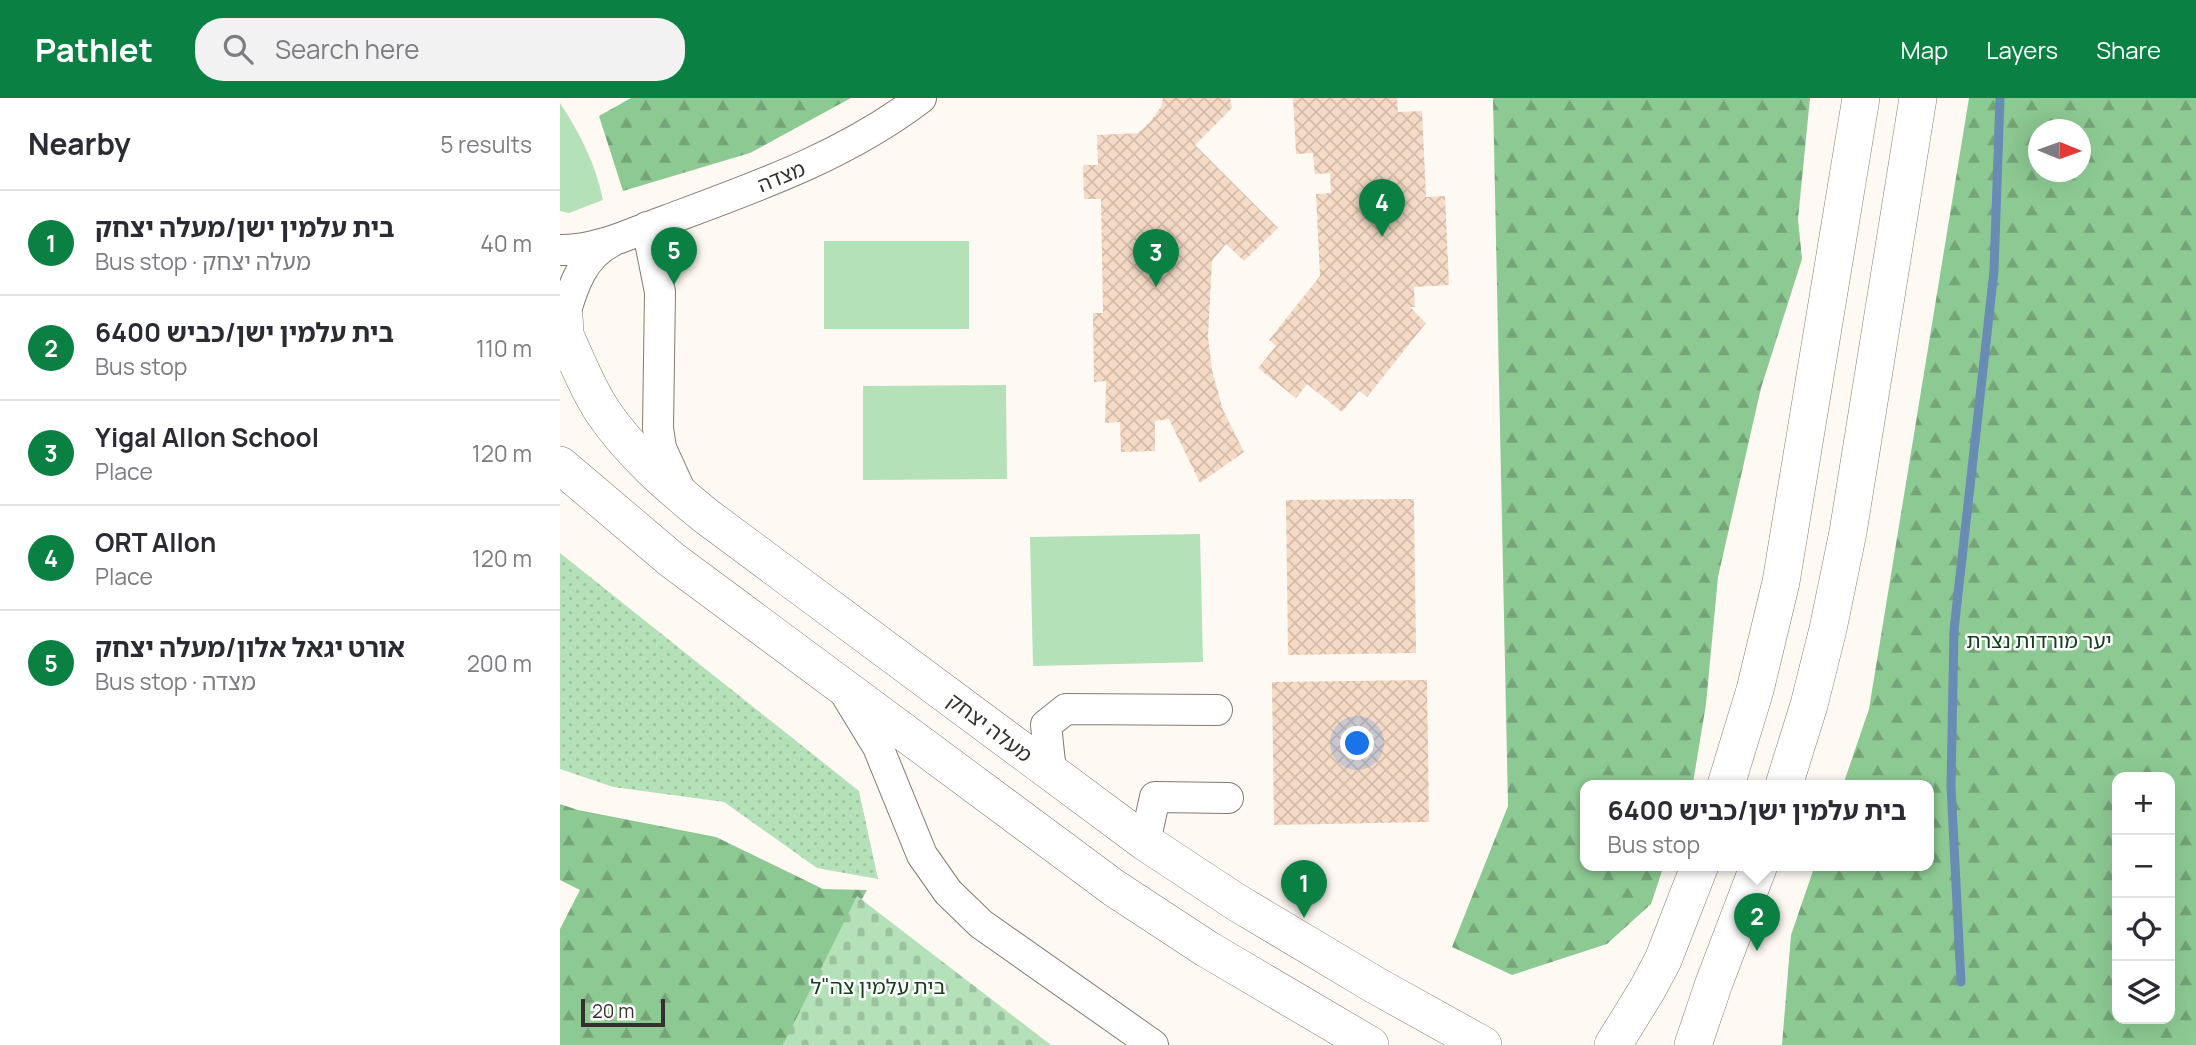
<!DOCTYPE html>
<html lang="en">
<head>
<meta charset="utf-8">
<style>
	:root { --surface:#fff; --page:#f2f2f3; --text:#2b2b33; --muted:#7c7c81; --line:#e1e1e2; --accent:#0b8043 }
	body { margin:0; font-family:Manrope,"Noto Sans Hebrew",sans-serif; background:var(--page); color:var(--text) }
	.controls { position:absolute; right:21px; bottom:21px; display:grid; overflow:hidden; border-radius:14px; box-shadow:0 7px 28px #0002 }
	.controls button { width:63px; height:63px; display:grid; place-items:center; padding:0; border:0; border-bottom:2px solid var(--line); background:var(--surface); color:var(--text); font:35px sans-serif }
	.compass { position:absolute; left:1468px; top:21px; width:63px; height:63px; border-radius:50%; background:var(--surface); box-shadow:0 7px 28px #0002; rotate:91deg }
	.scale { position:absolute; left:21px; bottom:18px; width:84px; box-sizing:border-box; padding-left:7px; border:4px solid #35302c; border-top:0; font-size:19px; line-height:24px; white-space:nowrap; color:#35302c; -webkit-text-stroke:5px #fff; paint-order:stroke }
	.you { position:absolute; left:798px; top:646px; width:24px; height:24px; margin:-18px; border:5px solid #fff; border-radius:50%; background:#1a73e8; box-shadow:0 0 0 10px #1a73e833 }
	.badge { display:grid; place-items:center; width:46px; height:46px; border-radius:50%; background:var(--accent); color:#fff; font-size:23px; font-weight:700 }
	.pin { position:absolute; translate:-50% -58px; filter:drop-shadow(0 2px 4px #0008) }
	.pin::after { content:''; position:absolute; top:37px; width:24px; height:21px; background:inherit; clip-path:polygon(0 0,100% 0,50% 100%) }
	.popup { position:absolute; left:1020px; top:682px; width:354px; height:91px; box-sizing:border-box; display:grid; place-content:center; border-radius:14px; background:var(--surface); filter:drop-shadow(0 2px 5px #0005); font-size:23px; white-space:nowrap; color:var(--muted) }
	.popup b { font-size:26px; color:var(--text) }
	.popup::after { content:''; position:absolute; left:50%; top:100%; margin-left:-14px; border:14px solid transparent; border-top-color:var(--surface) }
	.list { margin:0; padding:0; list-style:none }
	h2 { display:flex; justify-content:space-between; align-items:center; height:91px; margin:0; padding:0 28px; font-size:30px }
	h2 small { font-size:23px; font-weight:400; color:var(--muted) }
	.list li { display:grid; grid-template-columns:46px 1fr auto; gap:21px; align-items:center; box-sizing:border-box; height:105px; padding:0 28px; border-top:2px solid var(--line) }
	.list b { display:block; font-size:26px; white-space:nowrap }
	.list p { margin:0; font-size:23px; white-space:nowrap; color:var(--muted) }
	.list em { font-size:23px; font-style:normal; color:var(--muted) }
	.icon { flex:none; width:38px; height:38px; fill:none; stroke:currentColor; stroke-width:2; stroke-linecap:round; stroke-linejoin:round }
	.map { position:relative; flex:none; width:1636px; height:947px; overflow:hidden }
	header { display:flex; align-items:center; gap:42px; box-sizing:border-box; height:98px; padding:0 35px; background:var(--accent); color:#fff }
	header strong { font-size:33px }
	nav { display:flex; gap:38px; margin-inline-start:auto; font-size:24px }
	.search { width:490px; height:63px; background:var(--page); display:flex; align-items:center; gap:18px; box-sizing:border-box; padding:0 24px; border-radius:28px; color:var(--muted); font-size:26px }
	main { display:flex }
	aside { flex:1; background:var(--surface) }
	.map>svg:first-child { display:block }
</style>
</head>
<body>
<header>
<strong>Pathlet</strong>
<div class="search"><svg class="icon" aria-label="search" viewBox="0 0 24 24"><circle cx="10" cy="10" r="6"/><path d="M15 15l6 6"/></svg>Search here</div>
<nav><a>Map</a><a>Layers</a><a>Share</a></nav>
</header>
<main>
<aside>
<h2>Nearby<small>5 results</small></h2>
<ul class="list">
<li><span class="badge">1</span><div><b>בית עלמין ישן/מעלה יצחק</b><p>Bus stop · מעלה יצחק</p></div><em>40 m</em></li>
<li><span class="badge">2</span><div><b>בית עלמין ישן/כביש 6400</b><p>Bus stop</p></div><em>110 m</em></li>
<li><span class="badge">3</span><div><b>Yigal Allon School</b><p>Place</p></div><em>120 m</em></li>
<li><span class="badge">4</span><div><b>ORT Allon</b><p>Place</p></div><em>120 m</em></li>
<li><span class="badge">5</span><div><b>אורט יגאל אלון/מעלה יצחק</b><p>Bus stop · מצדה</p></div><em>200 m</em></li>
</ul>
</aside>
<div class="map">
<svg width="1636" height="947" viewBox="0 0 1636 947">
	<defs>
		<pattern id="grass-dots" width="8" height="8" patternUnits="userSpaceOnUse" patternTransform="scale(1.75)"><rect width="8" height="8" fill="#b5e1b8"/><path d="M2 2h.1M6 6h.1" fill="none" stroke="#9cc19e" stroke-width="1.8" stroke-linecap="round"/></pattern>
		<pattern id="forest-firs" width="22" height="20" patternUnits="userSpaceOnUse" patternTransform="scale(1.75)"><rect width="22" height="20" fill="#8dca93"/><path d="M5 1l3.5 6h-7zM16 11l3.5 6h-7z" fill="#74a478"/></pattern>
		<pattern id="cemetery-stones" width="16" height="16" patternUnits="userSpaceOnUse" patternTransform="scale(1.75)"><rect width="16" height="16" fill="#b5e1b8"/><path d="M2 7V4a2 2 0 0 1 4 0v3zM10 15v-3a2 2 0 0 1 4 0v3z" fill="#9cc19e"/></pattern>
		<pattern id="building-cross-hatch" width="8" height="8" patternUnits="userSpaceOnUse" patternTransform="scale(1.75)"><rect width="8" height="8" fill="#f5dbc6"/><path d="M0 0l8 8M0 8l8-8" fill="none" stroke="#d3bcaa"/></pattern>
	</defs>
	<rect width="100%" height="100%" fill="#fff9f4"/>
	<!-- grass -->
	<path fill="url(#grass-dots)" d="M0,455l299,238 19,88 -61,-11 -93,-66 -111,-15 -53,-18z"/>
	<!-- forest -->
	<path fill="url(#forest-firs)" fill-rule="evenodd" d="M71,0h220l-101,55 -127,38 -24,-75z
		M933,0h317l-12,121 4,40 -41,129 -43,189 -12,127 -13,79 -1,2h-106v80h78l-13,39 -44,40 -95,31 -60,-28 56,-141z
		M1409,0h227v947h-414l9,-110 24,-70h113v-80h-85l26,-76zM1478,32h42v42h-42zM1610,679v242h-53v-242z
		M0,706l18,6 138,27 107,52 44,1 -84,155h-223v-116l20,-39 -20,-10z"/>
	<!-- cemetery -->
	<path fill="url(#cemetery-stones)" d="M297,798l194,149h-268z"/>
	<!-- park -->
	<path fill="#b5e1b8" d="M0,5c20,30 36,62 43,97l-34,13 -9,-2z
		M264,143h145v88h-145z
		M446,287l1,94 -144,1v-94z
		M640,436l3,128 -170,4 -3,-129z"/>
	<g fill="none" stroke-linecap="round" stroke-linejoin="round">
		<!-- stream -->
		<path stroke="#688cb3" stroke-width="9" d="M1401,884l-10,-196 3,-156 40,-359 6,-173"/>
	</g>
	<!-- building -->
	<path fill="url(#building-cross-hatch)" d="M603,0h67l2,10 -37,37 83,83 -34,33 -18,-17 -14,17 -4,76 4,33 11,40 21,42 -44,31 -31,-64 -14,2v30l-34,1 -1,-30 -15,1 1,-42 -12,1 -1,-69h10l-2,-114h-17l-1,-34h15l-1,-30 41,-2 11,-10 12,-16z
		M733,0h104l1,14 24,-1 4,86 19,-1 4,89 -35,2 1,20h-5l16,16 -59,74 -8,-6 -17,21 -35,-28 -11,14 -38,-30 18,-22 -7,-6 51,-64 -4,-82 15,-1 -1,-20 -15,1 -2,-21 -17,1z
		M854,401l2,154 -128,2 -2,-155z
		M867,582l2,142 -155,3 -2,-143z"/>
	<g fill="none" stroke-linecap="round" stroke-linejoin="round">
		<defs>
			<path id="minor" d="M87,129l13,65 -2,136 3,20 20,44
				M0,152c36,1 74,-18 107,-30 89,-33 178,-64 254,-122
				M5,216c8,-28 18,-58 46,-72
				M285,595l33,54 44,108 26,37 33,32 172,121
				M491,674l-5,-47 20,-16 151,1
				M585,744l10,-45 73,1"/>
			<path id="major" d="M0,202c6,18 7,34 0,53
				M5,237c12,26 22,53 38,77 28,41 65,73 103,104l439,326 91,60 139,83 108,60
				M0,367l112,95 442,328 93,61 163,96
				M1166,687l29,-95 26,-108 80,-484
				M1224,687l25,-80 19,-76 20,-97 70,-434
				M1053,947l34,-55 16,-30 37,-95
				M1133,947l21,-62 45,-118"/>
		</defs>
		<!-- minor casing -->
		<use href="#minor" stroke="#877a70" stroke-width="32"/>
		<!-- major casing -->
		<use href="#major" stroke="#877a70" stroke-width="38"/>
		<!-- minor -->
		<use href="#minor" stroke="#fff" stroke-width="30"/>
		<!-- major -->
		<use href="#major" stroke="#fff" stroke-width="37"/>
	</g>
	<g text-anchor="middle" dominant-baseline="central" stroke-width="5" stroke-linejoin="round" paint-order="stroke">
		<!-- street labels -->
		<g font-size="21" fill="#35302c" stroke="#fff">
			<text transform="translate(221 78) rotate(-22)">מצדה</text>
			<text transform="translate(430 629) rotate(37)">מעלה יצחק</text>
		</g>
		<!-- park labels -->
		<g font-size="21" fill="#14401c" stroke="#fff">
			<text x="1479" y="542">יער מורדות נצרת</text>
			<text x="318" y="888">בית עלמין צה"ל</text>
		</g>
	</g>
</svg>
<div class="controls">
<button>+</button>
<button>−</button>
<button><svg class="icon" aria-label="locate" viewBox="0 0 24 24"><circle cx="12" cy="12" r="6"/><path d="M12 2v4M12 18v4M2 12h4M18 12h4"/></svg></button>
<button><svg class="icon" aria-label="layers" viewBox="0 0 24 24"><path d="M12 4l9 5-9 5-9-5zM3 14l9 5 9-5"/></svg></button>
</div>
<svg class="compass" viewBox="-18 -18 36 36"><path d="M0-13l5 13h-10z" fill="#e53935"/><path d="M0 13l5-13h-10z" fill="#7c7c81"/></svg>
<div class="scale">20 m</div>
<div class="you"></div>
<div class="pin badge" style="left:744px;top:820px">1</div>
<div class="pin badge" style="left:1197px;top:853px">2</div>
<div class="popup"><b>בית עלמין ישן/כביש 6400</b>Bus stop</div>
<div class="pin badge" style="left:596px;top:189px">3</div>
<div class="pin badge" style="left:822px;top:139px">4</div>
<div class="pin badge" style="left:114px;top:187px">5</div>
</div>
</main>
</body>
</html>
